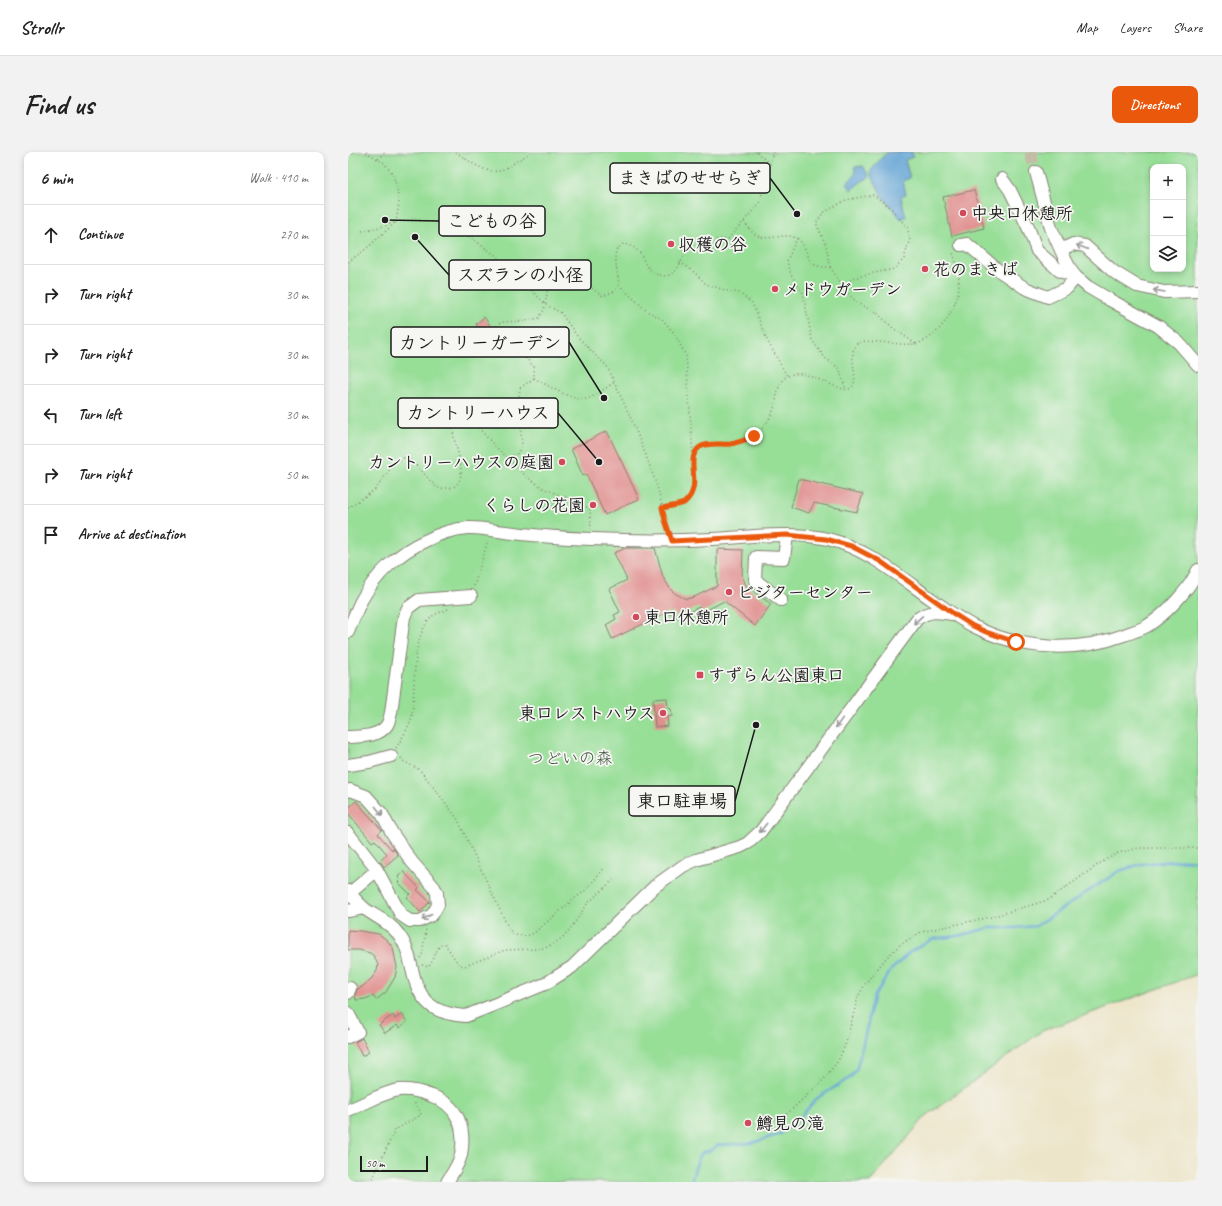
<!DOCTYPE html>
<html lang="en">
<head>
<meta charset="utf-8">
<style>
	:root { --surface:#fff; --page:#f2f2f2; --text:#222; --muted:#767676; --line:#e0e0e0; --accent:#ea580c }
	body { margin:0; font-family:Caveat,"Klee One",sans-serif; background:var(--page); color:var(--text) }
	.controls { position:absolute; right:12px; top:12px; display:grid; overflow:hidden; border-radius:8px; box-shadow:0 2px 6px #0003 }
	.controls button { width:36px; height:36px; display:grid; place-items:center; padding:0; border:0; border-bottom:1px solid var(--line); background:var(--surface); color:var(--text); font:20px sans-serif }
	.scale { position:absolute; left:12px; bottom:10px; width:68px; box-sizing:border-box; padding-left:4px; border:2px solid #1c1c1c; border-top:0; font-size:11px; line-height:14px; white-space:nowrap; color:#1c1c1c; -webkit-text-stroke:3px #f6f6f2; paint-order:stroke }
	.stop { position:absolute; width:12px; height:12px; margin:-9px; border:3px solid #ea580c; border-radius:50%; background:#fff }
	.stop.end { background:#ea580c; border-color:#fff; box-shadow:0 1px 4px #0008 }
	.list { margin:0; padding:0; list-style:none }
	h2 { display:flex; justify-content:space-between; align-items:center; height:52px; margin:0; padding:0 16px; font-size:17px }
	h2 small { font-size:13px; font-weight:400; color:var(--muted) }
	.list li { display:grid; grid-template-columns:26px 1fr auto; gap:12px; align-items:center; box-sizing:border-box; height:60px; padding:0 16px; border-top:1px solid var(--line) }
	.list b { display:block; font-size:15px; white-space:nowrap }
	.list em { font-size:13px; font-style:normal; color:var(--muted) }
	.icon { flex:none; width:22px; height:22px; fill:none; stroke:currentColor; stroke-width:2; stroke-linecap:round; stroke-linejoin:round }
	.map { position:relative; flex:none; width:850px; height:1030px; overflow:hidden; border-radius:8px }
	header { display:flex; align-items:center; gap:24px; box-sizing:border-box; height:56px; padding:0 20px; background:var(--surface); border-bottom:1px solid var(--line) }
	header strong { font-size:19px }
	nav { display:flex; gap:22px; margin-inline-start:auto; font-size:14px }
	.intro { display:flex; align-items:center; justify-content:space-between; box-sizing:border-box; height:96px; padding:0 24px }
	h1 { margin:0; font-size:28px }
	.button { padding:10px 18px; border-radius:8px; background:var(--accent); color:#fff; font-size:14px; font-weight:700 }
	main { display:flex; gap:24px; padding:0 24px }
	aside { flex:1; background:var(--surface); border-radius:8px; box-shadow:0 2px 6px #0003 }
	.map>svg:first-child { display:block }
</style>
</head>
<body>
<header>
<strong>Strollr</strong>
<nav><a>Map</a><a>Layers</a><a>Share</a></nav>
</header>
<div class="intro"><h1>Find us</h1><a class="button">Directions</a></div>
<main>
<aside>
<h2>6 min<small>Walk · 410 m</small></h2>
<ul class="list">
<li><svg class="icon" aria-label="ahead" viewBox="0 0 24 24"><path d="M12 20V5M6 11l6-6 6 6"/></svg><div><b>Continue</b></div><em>270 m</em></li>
<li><svg class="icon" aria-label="right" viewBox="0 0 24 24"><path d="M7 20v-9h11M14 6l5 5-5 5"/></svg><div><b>Turn right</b></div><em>30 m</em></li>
<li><svg class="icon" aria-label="right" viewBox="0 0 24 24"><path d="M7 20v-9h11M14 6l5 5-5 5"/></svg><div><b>Turn right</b></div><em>30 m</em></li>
<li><svg class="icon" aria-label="left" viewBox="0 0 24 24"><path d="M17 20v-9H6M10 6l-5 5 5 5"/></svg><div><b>Turn left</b></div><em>30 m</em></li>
<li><svg class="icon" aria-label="right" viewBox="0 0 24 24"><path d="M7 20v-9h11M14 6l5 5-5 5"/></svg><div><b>Turn right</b></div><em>50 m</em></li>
<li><svg class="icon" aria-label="arrive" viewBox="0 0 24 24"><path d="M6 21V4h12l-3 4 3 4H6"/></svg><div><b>Arrive at destination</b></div></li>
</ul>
</aside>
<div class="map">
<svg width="850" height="1030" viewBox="0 0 850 1030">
	<rect width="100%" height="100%" fill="#f6f6f2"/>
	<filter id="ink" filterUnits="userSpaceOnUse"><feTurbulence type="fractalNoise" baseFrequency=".025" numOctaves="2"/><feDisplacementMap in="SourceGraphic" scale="8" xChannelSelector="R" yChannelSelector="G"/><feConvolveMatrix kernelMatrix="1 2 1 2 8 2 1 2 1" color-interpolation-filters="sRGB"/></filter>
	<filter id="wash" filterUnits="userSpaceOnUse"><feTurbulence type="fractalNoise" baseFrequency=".012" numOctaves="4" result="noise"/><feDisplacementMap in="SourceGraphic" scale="16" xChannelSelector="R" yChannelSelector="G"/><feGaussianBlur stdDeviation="0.9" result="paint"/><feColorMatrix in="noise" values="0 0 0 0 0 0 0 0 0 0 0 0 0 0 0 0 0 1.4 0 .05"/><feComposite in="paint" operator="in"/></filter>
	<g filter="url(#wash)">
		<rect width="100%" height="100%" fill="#ede5c9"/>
		<!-- green -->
		<path fill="#97de97" stroke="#5a7d5a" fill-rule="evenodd" d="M0,0h850v822l-156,57 -116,85 -56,66h-522zM805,15h30v102h-30z"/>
		<!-- water -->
		<path fill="#60a3d4" stroke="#3e6078" d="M541,0h23l1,5 -8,3 5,18 -7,3 3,13 -5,3 5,20 -5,2 -19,-23 -12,-24 13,-16z
			M515,14l7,11 -8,4 -11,9 -4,-7 7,-7 2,-5 -2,-4z"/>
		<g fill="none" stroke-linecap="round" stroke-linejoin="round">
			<!-- stream -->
			<path stroke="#60a3d4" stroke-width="2.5" d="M343,1030l8,-26 4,-4 7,-1 8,-6 34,-2 28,-9 19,-15 17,-20 35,-22 6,-9 17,-71 17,-27 19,-18 23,-13 25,-3 31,-8h25l22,-2 83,-55 22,-7 44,-4 13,1"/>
		</g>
		<g id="blocks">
			<!-- building -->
			<path fill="#e08e8d" d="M626,38l10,38 -32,8 -9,-39z
				M136,165l8,11 -9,6 -7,-10z
				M259,279l32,68 -34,16 -19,-41 -3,2 -12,-27z
				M451,327l64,15 -6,18 -43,-9 -5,10 -18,-6z
				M278,396h29l8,29 8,13 5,4 10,5 8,-2 23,-11v-37l26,1 -1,26 5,11 24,17 -16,22 -31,-25 -23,12 -2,-6 -22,11 -3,-6 -5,2 -1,-2 -56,27 -6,-14 10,-6 -2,-4 6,-3 -11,-23 18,-9 -13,-27z
				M319,546l1,10 3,1 1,7 -5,1 1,9 -13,1 -2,-28z
				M8,649l26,29 -4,4 14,16 1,-2 5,7 -14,12 -4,-6 7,-7 -12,-14 -3,2 -24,-29v-5z
				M55,719l16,17 -2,2 13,12 -10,10 -13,-15 3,-3 -12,-12 2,-2 -2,-3z
				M0,778l12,1 19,3 8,6 6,8 4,19 -2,10 -9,15 -10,8 -3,-4 -8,3 -9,1 -1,-5 2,-6 5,-2 10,-9 5,-7 1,-6 -4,-9 -4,-3 -11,-3h-11z
				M54,862l5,8 -8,6 -2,-3 -12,8 -6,-8 14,-10 2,4z
				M14,886l7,14 -7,4 -7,-14z"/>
		</g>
	</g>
	<g filter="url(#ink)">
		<use href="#blocks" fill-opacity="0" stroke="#848072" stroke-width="1"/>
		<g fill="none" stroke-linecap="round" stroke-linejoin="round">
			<!-- minor-tunnel -->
			<path stroke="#c3bda6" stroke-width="12" stroke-dasharray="12 6" stroke-linecap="butt" d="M682,0l6,20"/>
			<defs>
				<path id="minor" d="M688,20l15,56 13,29 8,15 4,5 12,10 22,13 48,26 21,17 19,22
					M613,93l6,-1 31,26 27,18 23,9 19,-9 9,-11 -16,-6 -23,-20 -9,-24 -18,-37 -8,-11
					M713,98l12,-6 12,2 29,26 23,14 27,6 34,-1
					M433,448l-26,-20 1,-23 28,1 3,-23
					M0,480c4,-10 8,-21 13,-31 14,-26 38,-49 66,-61 12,-6 27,-11 41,-12 12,-1 26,3 38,4 29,4 58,6 86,7 41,2 81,2 121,0 36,-2 79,-8 115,0 36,9 65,32 95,54 17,12 34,25 52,34 46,23 101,26 149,8 8,-3 16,-5 23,-9 19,-12 42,-36 51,-56
					M0,585c13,-1 31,0 39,-12 2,-3 3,-9 4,-12l11,-82 2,-14 4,-9 11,-8 52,-4
					M0,613l21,-3 22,-6
					M0,639l2,-1 16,6 16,18 10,19 20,29 22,25 3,6 1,12 -6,10 -12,6h-10l-9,-6 -24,-45 -29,-37
					M0,739c5,6 11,13 17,18 11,8 26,14 34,26 8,10 10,22 13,34 7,33 21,45 54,47l79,-32 27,-17 83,-81 28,-20 13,-6 44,-13 8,-4 13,-12 156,-212c11,-8 21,-8 34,-5
					M2,741l27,-23
					M0,759l16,-3
					M0,841l2,-5
					M0,861l10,19 -10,5
					M0,958c17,-6 33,-17 51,-20 11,-1 23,2 33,6 26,9 34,32 29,59 -2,9 -9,19 -14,27"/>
			</defs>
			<!-- minor casing -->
			<use href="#minor" stroke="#848072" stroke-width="14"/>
			<!-- path -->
			<path stroke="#848072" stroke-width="1.5" stroke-dasharray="1 3" stroke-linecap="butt" d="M18,0l18,11 9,11 4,15 2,14 -3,19 19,-3 25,4 32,15 31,23 42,43 16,9 16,23 20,21 10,9 25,55 13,32 12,33 11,44
				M108,0c11,8 28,21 42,19 9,-2 22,-12 30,-17
				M409,0l13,12
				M0,4l7,-4
				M30,7l7,-7
				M396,70c3,3 5,7 8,10 14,13 30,-1 44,6 2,1 4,3 5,4 12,16 2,25 29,25l12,18 2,5 15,14 18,9 16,15 23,16
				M14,79l22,-5 10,-4
				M449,86l-10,23 4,14 12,18 9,47 13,18 14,10 7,22
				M0,110l18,-13 30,-27
				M332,110l14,10 12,12 22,7 11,2 13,10 15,37 20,36
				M482,115l-4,-22 -10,-22 7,-10 23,-13 27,-5 16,11 18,21 3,11 -6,21 -10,10 -30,6 -12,4 -10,6
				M148,174l6,-4 23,-1 14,-3 5,-8 6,-33 12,-6 8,2 33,23 10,-4 6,-7
				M137,190l7,6 23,5 12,6 7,8v11l-14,10 -2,16 4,40 -4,9 -10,5
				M186,226c12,6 39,24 52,21 10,-2 20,-12 29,-17
				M345,307c4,-22 37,-12 52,-19 16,-7 26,-19 30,-36 3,-9 2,-21 11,-27 16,-10 37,6 54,11 3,1 5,2 8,1 16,-4 -4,-35 10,-46 6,-5 44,3 56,1 24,-3 46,-39 45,-62 0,-10 -3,-20 -6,-29
				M0,356l28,-19 19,-27 11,-5 9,7 22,24c5,0 13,1 18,-2 13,-9 1,-37 -1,-48 -1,-4 -1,-8 -2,-13l5,-6 11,-3 25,28 34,33 16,11 19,8 16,4 12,10 1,19
				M314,356c20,-5 28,-3 33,-25l-9,-127 -12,-23 -12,-14 -15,-8 -28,-26 -4,-28 1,-7 7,-6c7,1 11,3 16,8 4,4 4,10 8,14 6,10 22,14 29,4 7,-8 9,-20 14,-29l38,-2 31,-35 9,-31 5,-21
				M126,434l14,-46
				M48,596c6,-10 14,-22 16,-33 4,-27 -2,-82 22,-100 4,-2 9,-4 14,-6
				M53,606l2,3 17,9 37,48 43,92 9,19 5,6 13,1 7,-3 40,-34 12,-9 19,-23
				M72,806l2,-3 4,-26
				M74,813l6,2c7,-7 7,-18 14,-23h3l14,21 6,1 40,-16 34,-1 9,-2 14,-9 9,-10 16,-24 26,-24
				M400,971l30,-4 10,-6 35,-33 15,-19 8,-18 12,-46 7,-13 21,-26 15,-14 20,-12 70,-15 57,-17 54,-38 16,-9 21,-5h59
				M23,1030l24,-52 26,-15 -1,-4 -7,-10"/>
			<!-- minor -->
			<use href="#minor" stroke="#fff" stroke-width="12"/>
		</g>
		<!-- one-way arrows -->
		<defs><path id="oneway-shaft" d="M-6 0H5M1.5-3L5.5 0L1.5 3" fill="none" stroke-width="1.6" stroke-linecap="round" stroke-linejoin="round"/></defs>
		<g stroke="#999">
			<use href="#oneway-shaft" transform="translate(734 95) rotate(-159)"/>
			<use href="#oneway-shaft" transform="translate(811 139) rotate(-170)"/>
			<use href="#oneway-shaft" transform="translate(570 468) rotate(137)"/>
			<use href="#oneway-shaft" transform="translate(491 571) rotate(126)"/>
			<use href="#oneway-shaft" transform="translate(31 659) rotate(52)"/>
			<use href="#oneway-shaft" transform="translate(415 676) rotate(129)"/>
			<use href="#oneway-shaft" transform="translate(79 765) rotate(150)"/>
		</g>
	</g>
	<g fill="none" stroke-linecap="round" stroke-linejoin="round" filter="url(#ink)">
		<!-- route -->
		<path stroke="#ea580c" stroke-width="5" d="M406,284c-8,4 -15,6 -23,8 -10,1 -23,-2 -31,3 -16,11 2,35 -12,52 -1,1 -3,3 -4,4 -7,3 -15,3 -22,5l3,12 7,21 115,-6 39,4 25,7 29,15 74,53 19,12 13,6 30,10"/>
	</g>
	<!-- markers -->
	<g fill="#d1495b" stroke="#f6f6f2" stroke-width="1.5">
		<circle cx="615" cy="61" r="4"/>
		<circle cx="323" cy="92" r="4"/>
		<circle cx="577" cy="117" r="4"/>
		<circle cx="427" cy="137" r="4"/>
		<circle cx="214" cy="310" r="4"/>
		<circle cx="245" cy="353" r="4"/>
		<circle cx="381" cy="440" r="4"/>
		<circle cx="288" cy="465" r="4"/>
		<rect x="348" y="519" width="8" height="8" rx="2"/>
		<circle cx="315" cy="561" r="4"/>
		<circle cx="400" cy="971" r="4"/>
	</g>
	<g text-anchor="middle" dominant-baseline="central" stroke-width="3.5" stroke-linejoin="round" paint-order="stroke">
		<!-- poi labels -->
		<g font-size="17" font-weight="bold" fill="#1c1c1c" stroke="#f6f6f2" text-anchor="start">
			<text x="623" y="61">中央口休憩所</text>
			<text x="331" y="92">収穫の谷</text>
			<text x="585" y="117">花のまきば</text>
			<text x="435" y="137">メドウガーデン</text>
			<text x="206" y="310" text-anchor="end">カントリーハウスの庭園</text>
			<text x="237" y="353" text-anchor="end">くらしの花園</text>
			<text x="389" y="440">ビジターセンター</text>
			<text x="296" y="465">東口休憩所</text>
			<text x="360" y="523">すずらん公園東口</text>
			<text x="307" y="561" text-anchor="end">東口レストハウス</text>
			<text x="408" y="971">鱒見の滝</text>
		</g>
		<!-- park labels -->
		<g font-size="17" fill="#415641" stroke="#f6f6f2">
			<text x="222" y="606">つどいの森</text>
		</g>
	</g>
	<!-- callouts -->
	<path fill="none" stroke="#1c1c1c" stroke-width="1.5" d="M449 62L422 26M37 68L91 69M67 85L101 123M256 246L221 190M251 310L210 261M408 573L387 649"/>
	<g fill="#1c1c1c" stroke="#f6f6f2" stroke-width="1.5">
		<circle cx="449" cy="62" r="4"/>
		<circle cx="37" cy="68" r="4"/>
		<circle cx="67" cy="85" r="4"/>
		<circle cx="256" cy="246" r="4"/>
		<circle cx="251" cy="310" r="4"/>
		<circle cx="408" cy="573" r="4"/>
	</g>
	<g fill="#f6f6f2" stroke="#1c1c1c" stroke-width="1.5">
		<rect x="262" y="11" width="160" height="30" rx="4"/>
		<rect x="91" y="54" width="106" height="30" rx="4"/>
		<rect x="101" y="108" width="142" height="30" rx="4"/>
		<rect x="43" y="175" width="178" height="30" rx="4"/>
		<rect x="50" y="246" width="160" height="30" rx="4"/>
		<rect x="281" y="634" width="106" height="30" rx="4"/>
	</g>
	<g font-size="18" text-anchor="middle" font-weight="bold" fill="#1c1c1c">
		<text x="342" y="32">まきばのせせらぎ</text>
		<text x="144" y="75">こどもの谷</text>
		<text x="172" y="129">スズランの小径</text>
		<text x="132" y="197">カントリーガーデン</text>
		<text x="130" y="267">カントリーハウス</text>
		<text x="334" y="655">東口駐車場</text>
	</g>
</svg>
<div class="controls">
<button>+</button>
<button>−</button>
<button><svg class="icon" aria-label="layers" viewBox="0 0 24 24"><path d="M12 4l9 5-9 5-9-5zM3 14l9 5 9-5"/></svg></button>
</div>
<div class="scale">50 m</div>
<div class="stop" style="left:668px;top:490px"></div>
<div class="stop end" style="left:406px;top:284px"></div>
</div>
</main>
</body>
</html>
